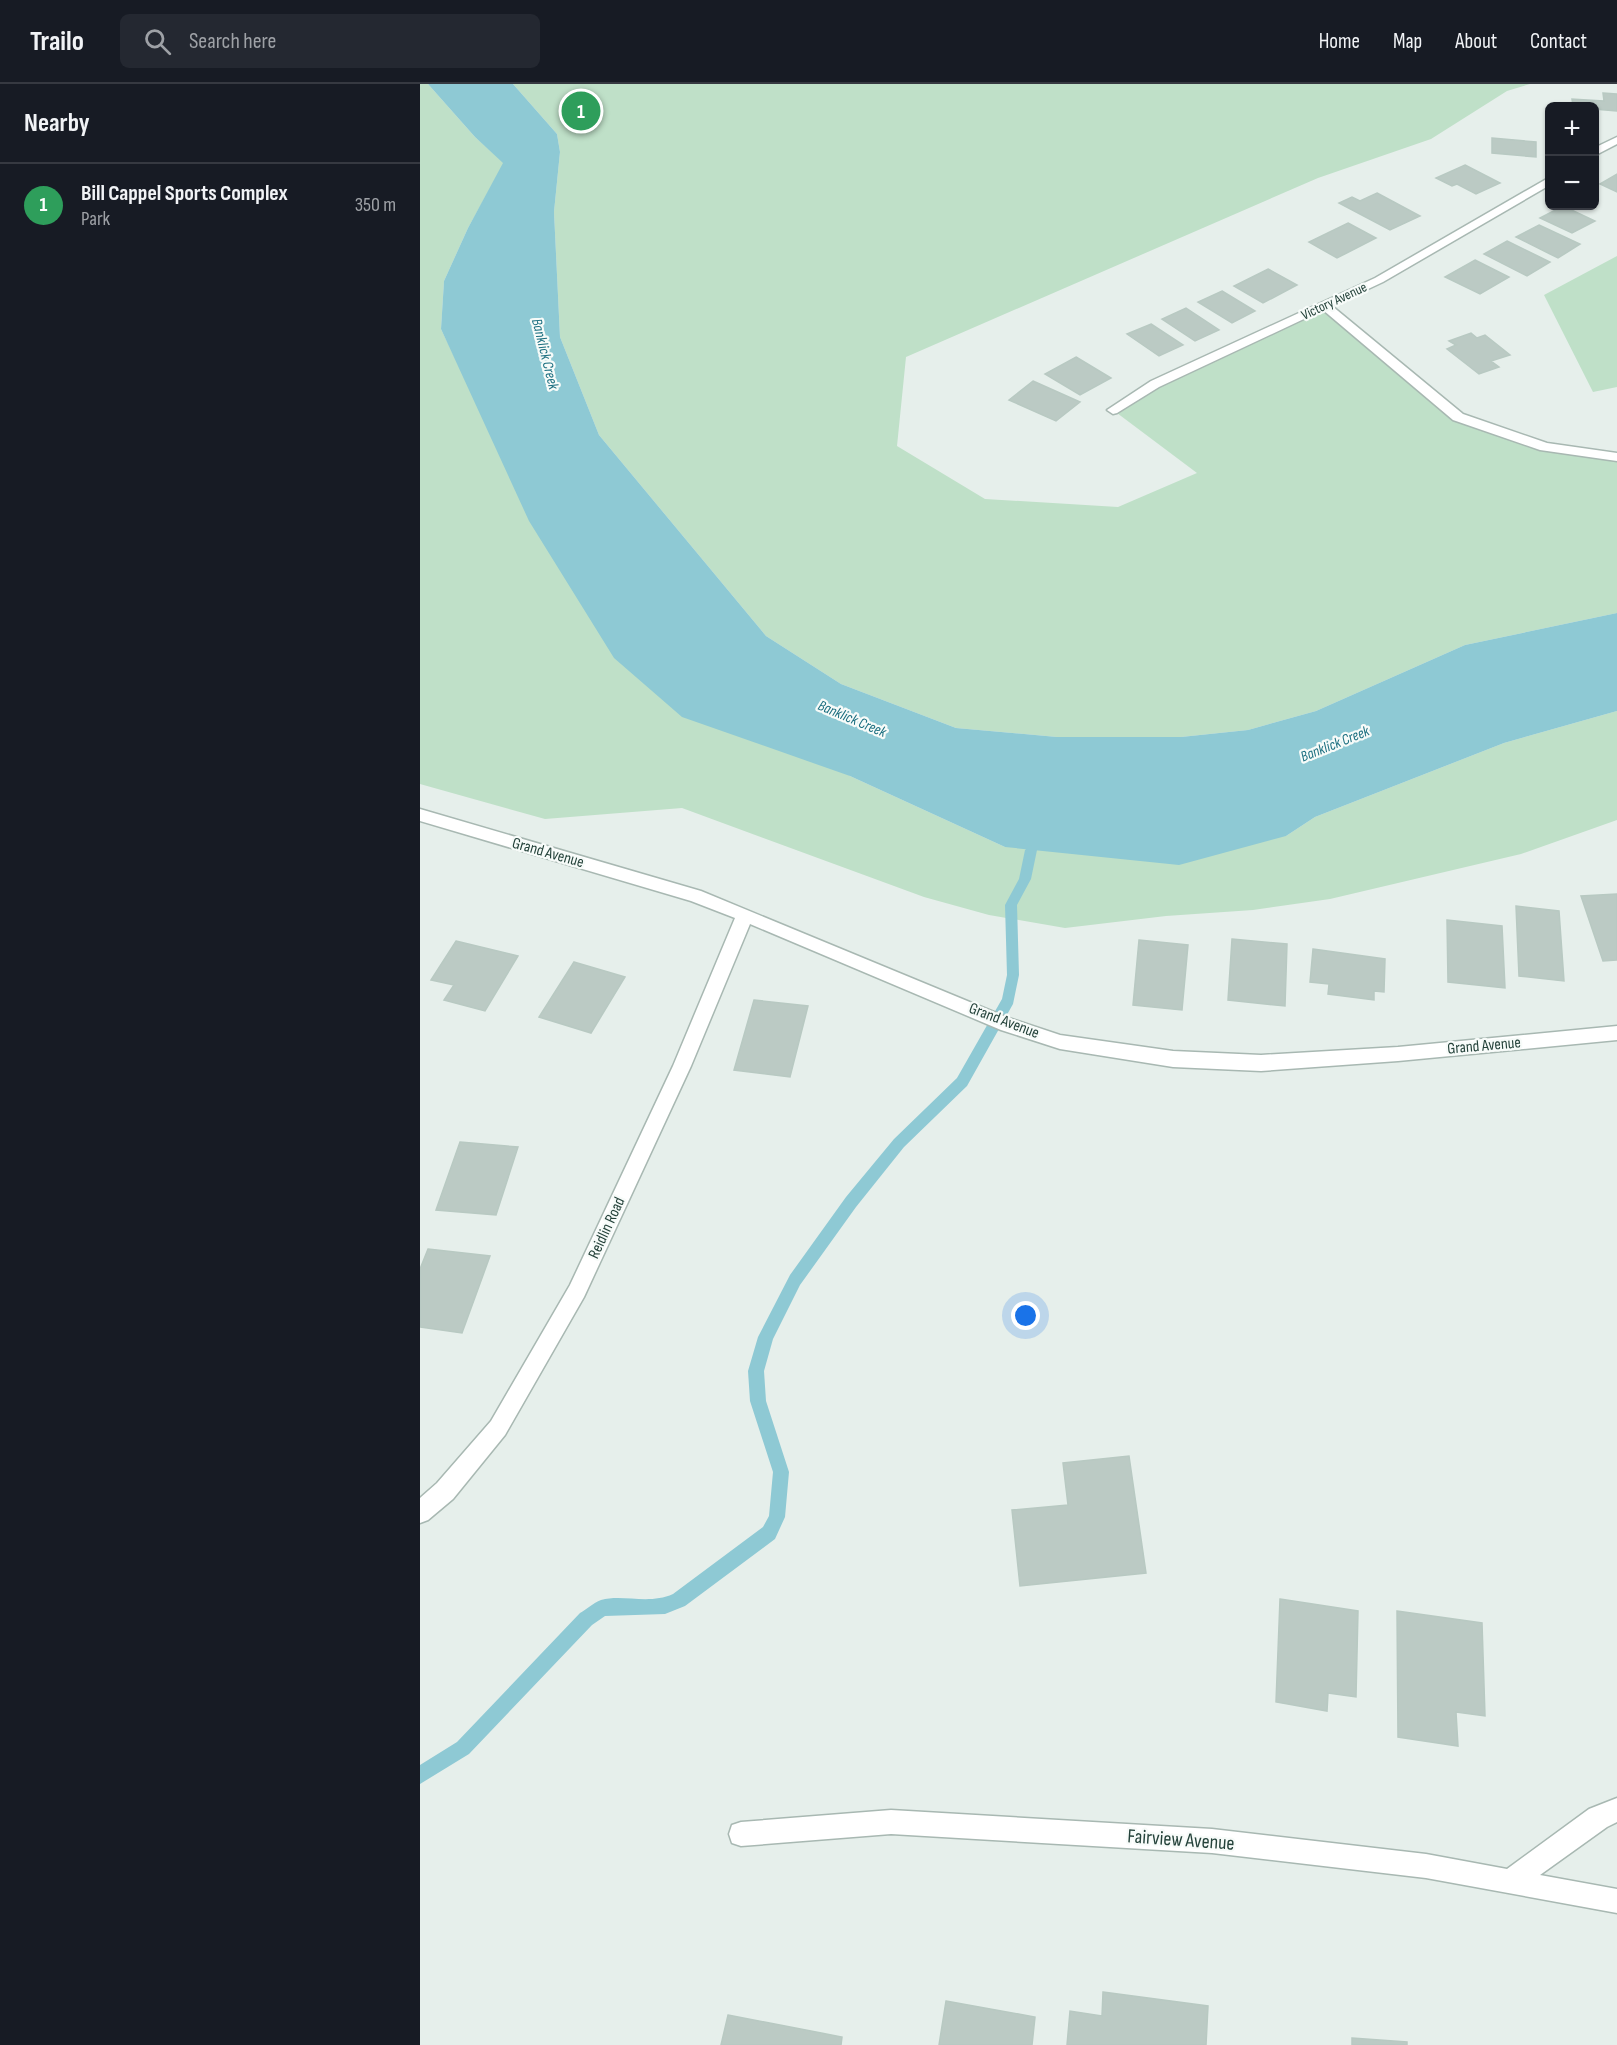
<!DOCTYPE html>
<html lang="en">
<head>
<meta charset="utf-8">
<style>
	:root { --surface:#171b24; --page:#242831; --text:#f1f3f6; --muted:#9ea1a6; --line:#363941; --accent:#0f766e }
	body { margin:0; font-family:"Sofia Sans Condensed",sans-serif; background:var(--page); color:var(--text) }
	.controls { position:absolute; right:18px; top:18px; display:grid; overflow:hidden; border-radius:9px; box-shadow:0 2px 4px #0004 }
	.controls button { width:54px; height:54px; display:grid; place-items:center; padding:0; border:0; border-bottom:2px solid var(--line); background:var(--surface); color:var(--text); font:30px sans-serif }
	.you { position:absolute; left:606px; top:1232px; width:21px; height:21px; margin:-15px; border:4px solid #fff; border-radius:50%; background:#1a73e8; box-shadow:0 0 0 9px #1a73e833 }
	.badge { display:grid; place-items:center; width:39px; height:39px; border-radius:50%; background:var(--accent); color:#fff; font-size:20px; font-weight:700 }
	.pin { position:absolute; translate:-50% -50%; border:3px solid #fff; box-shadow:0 2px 6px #0006 }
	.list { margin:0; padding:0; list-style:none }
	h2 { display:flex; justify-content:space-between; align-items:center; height:78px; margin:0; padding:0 24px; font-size:26px }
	h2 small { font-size:20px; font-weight:400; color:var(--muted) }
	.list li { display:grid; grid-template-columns:39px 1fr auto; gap:18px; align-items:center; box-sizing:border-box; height:84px; padding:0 24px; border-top:2px solid var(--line) }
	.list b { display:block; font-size:22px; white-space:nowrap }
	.list p { margin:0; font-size:20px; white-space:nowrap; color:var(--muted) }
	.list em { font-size:20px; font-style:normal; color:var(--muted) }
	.icon { flex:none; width:33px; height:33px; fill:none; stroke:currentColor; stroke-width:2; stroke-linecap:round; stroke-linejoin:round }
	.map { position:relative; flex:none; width:1197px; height:1961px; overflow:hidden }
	header { display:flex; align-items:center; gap:36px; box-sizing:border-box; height:84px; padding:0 30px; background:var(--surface); border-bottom:2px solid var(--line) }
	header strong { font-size:28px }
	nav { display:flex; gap:33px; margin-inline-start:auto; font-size:21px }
	.search { width:420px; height:54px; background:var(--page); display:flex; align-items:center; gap:15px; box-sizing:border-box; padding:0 21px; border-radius:9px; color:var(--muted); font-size:22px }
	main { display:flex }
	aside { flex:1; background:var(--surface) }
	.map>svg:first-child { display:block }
</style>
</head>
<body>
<header>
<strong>Trailo</strong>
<div class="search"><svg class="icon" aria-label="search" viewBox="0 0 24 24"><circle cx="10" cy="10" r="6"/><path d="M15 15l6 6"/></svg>Search here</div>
<nav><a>Home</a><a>Map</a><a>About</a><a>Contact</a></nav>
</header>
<main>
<aside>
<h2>Nearby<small></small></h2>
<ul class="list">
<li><span class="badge" style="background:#2e9e5b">1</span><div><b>Bill Cappel Sports Complex</b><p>Park</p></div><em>350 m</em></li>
</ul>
</aside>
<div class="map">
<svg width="1197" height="1961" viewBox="0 0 1197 1961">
	<rect width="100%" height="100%" fill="#e6efeb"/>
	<!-- green -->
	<path fill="#bfe0c8" d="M0,0h8l47,53 29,26 -36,65 -24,53 -3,48 33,69 376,378 155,71 281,-11 29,-19 189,-74 113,-32v109l-96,34 -191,45 -77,11 -87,6 -101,12 -76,-13 -65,-18 -242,-89 -137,11 -125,-35z
		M93,0h1017l-23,7 -76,48 -113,39 -412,179 -9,89 88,53 133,8 79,-34 -84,-63 211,-105 134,112 87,30 72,10v156l-152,32 -149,66 -68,19 -67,7h-124l-101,-9 -115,-44 -75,-48 -167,-201 -39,-98 -6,-125 6,-60 -3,-18z
		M1197,172v131l-24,5 -49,-97z"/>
	<!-- water -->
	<path fill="#8ec9d4" d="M8,0h85l44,50 3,18 -6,60 6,125 39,98 167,201 75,48 115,44 101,9h124l67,-7 68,-19 149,-66 152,-32v98l-113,32 -189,74 -29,19 -107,29 -174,-18 -155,-71 -168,-59 -68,-59 -85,-137 -88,-192 3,-48 24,-53 35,-65 -28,-26z"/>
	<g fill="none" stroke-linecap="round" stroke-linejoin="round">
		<!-- stream -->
		<path fill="#8ec9d4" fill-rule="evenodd" d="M611,761l6,5 -6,29 -14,26 2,70 -6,29 -46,82 -63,61 -48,60 -56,78 -27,54 -9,32 2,30 23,71 -4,45 -10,22 -90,67 -20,8 -60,2 -13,9 -123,129 -49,30v-19l37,-23 123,-129c7,-4 13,-10 21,-13 22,-6 48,5 72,-6l90,-67 6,-11 4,-44 -23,-71 -2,-30 10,-34 32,-62 56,-78 48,-58 63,-61 45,-79 5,-24 -2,-70 14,-26 6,-29z"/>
	</g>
	<!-- building -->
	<path fill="#bbcac4" stroke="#b8c9c2" stroke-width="1.5" d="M1183,9l14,1v17l-23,-2v-3h-21l-1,-7 32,2z
		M1072,54l44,4v15l-44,-4z
		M1045,81l35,18 -24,11 -19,-10 -5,2 -16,-8z
		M1197,90v18l-17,-8z
		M957,109l43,23 -30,14 -51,-27 13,-6 8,4z
		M1143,122l32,15 -23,12 -32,-15z
		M928,139l28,15 -39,20 -28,-16z
		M1119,141l41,19 -22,14 -42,-21z
		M1087,157l43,21 -23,14 -43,-22z
		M1055,176l34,17 -29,17 -35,-17z
		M848,185l29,16 -34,18 -29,-17z
		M802,207l33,20 -23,12 -34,-21z
		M766,224l33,22 -24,11 -33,-22z
		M731,240l32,21 -24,11 -32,-22z
		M1051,249l6,5 8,-3 25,20 -19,6 8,6 -20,7 -32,-25 9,-4 -7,-4z
		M656,273l35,21 -31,17 -35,-21z
		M613,297l47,21 -24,19 -47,-21z
		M1197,810v66l-14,1 -22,-65z
		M1096,822l43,5 5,70 -45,-5z
		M1027,836l55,6 3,62 -57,-6z
		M812,855l55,5 -2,62 -57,-6z
		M719,856l49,5 -6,65 -49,-5z
		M36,857l62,15 -33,55 -41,-11 10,-15 -23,-5z
		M893,865l72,10 -1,33 -10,-1v9l-46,-6 1,-10 -19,-2z
		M154,878l51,15 -34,56 -52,-16z
		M334,916l54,6 -18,71 -56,-7z
		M40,1058l58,5 -22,68 -60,-5z
		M8,1165l62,7 -28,77 -42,-6v-58z
		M709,1372l17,117 -126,13 -8,-76 56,-5 -5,-42z
		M860,1515l78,12 -2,86 -28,-4 -1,18 -51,-9z
		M977,1527l85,12 3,93 -29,-4 2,34 -60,-9z
		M683,1908l105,14 -2,39h-139l3,-34 32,5z
		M526,1917l89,16 -3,28h-93z
		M308,1931l114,22 -1,8h-120z
		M932,1954l55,4v3h-55z"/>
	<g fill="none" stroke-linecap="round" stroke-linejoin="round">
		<defs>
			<path id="minor" d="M1197,53v7l-23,12v-8z
				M1130,93v8l-167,97 -51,24 131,108 84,29 70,10v8l-77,-11 -87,-30 -130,-110 -164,77 -42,26 -4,1 -6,-4 44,-29 224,-103z
				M0,725l281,82 305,126 54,18 113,16 88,4 137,-8 219,-21v14l-219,21 -137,10 -88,-4 -113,-18 -59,-19 -251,-106 -59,142 -107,231 -79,138 -52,64 -25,21 -8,3v-25l17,-15 54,-62 79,-136 103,-219 62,-148 -44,-17 -271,-80z
				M1197,1714v24l-10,5 -67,48 77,14v24l-191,-35 -214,-25 -321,-19 -150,12 -9,-3 -3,-9 3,-9 9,-3 150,-12 321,19 214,25 81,15 82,-60z"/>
		</defs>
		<!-- minor casing -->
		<use href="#minor" stroke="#a8b8b2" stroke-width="3"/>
		<!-- minor -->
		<use href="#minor" fill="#fff" fill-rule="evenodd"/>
	</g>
	<g text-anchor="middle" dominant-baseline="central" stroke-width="4.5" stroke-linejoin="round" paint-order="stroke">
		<!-- far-street labels -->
		<g font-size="14" fill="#24423a" stroke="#f7fbf9">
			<text transform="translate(914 217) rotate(-25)">Victory Avenue</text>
		</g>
		<!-- far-water labels -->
		<g font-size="15" font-style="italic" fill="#1c6f80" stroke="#f7fbf9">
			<text transform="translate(125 270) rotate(76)">Banklick Creek</text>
			<text transform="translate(432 635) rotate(23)">Banklick Creek</text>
			<text transform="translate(915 660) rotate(-22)">Banklick Creek</text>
		</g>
		<!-- street labels -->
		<g font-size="16" fill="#24423a" stroke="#f7fbf9">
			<text transform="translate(128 769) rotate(16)">Grand Avenue</text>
			<text transform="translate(584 937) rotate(21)">Grand Avenue</text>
			<text transform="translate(1064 962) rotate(-5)">Grand Avenue</text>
			<text transform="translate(187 1144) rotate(-65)">Reidlin Road</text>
		</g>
		<!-- near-street labels -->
		<g font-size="20" fill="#24423a" stroke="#f7fbf9">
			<text transform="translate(761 1756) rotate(4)">Fairview Avenue</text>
		</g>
	</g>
</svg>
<div class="controls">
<button>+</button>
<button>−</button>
</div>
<div class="you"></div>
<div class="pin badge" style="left:161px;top:27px;background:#2e9e5b">1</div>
</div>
</main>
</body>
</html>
